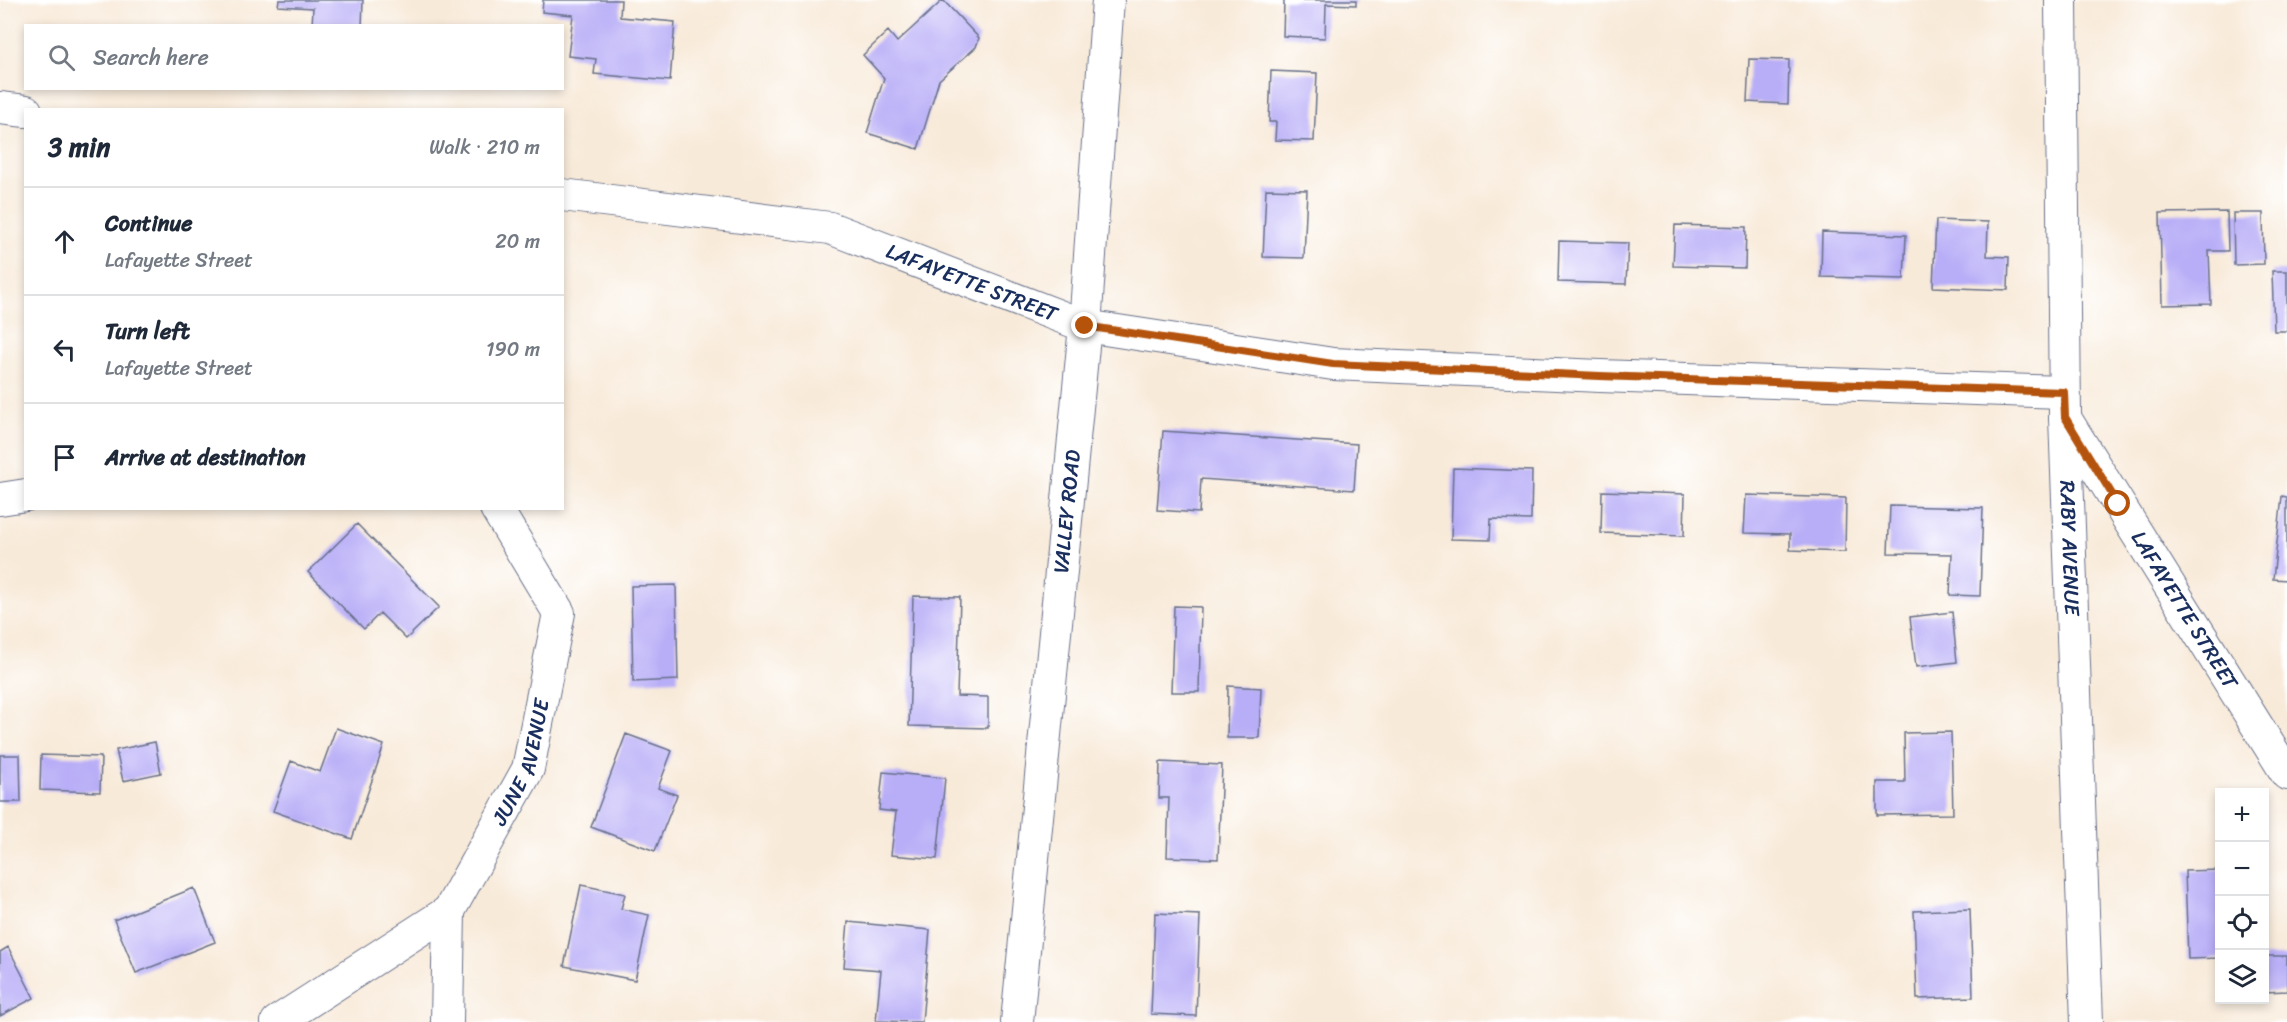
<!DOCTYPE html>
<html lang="en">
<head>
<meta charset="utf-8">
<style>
	:root { --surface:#fff; --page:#f2f2f3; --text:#1f2937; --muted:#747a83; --line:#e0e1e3 }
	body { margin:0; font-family:Sriracha,sans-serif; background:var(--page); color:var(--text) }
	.controls { position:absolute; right:18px; bottom:18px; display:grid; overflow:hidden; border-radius:0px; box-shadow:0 3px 9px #0003 }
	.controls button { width:54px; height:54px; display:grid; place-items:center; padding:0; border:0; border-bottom:2px solid var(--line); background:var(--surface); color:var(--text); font:30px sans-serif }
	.stop { position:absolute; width:18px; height:18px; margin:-14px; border:4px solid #b45309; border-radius:50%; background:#fff }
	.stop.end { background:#b45309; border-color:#fff; box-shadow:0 2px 6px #0008 }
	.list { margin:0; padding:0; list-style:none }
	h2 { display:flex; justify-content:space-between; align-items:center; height:78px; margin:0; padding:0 24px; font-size:26px }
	h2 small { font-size:20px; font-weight:400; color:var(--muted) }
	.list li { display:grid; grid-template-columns:39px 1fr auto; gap:18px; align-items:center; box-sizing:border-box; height:108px; padding:0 24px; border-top:2px solid var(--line) }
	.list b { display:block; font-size:22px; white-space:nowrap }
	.list p { margin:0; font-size:20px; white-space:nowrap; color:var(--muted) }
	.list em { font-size:20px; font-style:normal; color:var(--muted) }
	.icon { flex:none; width:33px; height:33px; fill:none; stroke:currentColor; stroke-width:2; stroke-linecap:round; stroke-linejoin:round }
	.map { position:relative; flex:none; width:2287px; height:1022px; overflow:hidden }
	.search { position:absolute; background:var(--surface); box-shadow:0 3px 9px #0003; left:24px; top:24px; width:540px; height:66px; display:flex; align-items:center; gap:15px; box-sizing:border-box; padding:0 21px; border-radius:0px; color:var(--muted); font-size:22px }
	.panel { position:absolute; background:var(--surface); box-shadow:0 3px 9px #0003; left:24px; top:108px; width:540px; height:402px; border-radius:0px }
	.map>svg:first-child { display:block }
</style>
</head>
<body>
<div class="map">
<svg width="2287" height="1022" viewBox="0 0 2287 1022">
	<rect width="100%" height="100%" fill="#fff"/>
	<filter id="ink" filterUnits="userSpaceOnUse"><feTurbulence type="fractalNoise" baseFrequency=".0167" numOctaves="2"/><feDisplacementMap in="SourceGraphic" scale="12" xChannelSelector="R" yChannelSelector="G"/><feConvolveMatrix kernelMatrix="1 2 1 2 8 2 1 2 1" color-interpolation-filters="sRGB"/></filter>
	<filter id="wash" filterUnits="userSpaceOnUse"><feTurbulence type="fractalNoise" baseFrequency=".008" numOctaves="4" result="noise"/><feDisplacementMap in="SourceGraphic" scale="24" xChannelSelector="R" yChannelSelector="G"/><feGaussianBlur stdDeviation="1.35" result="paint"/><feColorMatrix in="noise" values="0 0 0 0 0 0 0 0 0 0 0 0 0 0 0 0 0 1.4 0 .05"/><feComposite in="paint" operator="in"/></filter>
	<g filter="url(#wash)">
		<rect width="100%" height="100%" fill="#f8ead9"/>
		<g id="blocks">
			<!-- building -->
			<path fill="#b8adf7" d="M279,0h84l-1,26h-50l1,-18 -35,-2z
				M543,0h78l-1,17 55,5 -5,59 -76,-7 2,-15 -28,-3 5,-41 -31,-3z
				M943,0l36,38 -3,9 -37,33 -21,69 -51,-16 17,-55 -21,-23 25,-24 9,11z
				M1284,0h72v5l-30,-1 -1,34 -42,-2z
				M1749,59l40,1 -1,44 -41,-2z
				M1271,71l46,2 -3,68 -39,-1 1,-18h-7z
				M1266,189l41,1 -3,68 -41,-1z
				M2227,212l1,39h-19l2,53 -49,1 -2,-92z
				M2233,213h30l1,51 -30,1z
				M1936,220l52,2 -1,34 22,1 -1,33 -75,-3z
				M1675,225l71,2 -1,41 -72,-2z
				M1822,232l84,3 -2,44 -83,-2z
				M1559,241l69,2 -2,41 -68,-2z
				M2272,271h15v60h-13z
				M1163,431l194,13 -3,46 -153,-11 -2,34 -42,-3z
				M1453,468l79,3 -1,49 -40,-1 -1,21 -39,-1z
				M1602,491l83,3 -1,42 -83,-3z
				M1746,495l100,3 -1,54 -55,-2v-16l-46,-1z
				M2282,496l5,1v83l-14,-1z
				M1890,506l93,2 -3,88 -30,-1 2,-41 -64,-1z
				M357,524l82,83 -33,32 -26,-26 -16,16 -56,-57z
				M676,585l2,95 -45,2 -2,-96z
				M913,596l47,1 -3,99 31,1v31l-79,-2z
				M1174,606l27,1 -2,85h-28z
				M1952,612l5,50 -41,5 -6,-50z
				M1228,686l33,2 -2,50h-32z
				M336,728l48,17 -32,94 -79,-28 18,-50 29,11z
				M1951,732l2,82 -76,1v-33h28l-1,-49z
				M626,734l46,17 -14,37 19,7 -22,56 -64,-24z
				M155,742l6,31 -38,8 -7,-31z
				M0,755h20l1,47h-21z
				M41,755l60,2 -1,35 -60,-2z
				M1160,762l62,3 -4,94 -51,-2 2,-59h-10z
				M883,772l62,6 -8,81 -46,-4 5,-43 -17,-2z
				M2220,870v88l-32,1 -3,-88z
				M581,885l44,9 -4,15 28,6 -14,65 -71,-14z
				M194,888l21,54 -79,31 -22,-53z
				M1970,909l3,88 -56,2 -3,-88z
				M1155,913l45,2 -4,101 -45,-2z
				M848,922l82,8 -8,92 -46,-1 5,-51 -37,-3z
				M8,947l26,51 -34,18v-64z
				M2264,956h23v35l-23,1z"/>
		</g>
	</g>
	<g filter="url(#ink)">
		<use href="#blocks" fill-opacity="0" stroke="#687089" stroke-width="1.5"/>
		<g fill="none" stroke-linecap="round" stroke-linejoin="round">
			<defs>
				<g id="minor">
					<path id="s1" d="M2061,0l4,417 22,605"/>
					<path d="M0,108l26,3"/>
					<path id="s2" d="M562,195l268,33 255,98 248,38 267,12 464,16"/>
					<path id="s3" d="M2065,418l222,356"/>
					<path d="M0,499l26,-4"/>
					<path d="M277,1022l172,-111"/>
					<path id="s4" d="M447,1022l2,-111 79,-142 31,-156 -63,-105"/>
					<path id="s5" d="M1017,1022l68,-696 23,-326"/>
				</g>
			</defs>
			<!-- minor casing -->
			<use href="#minor" stroke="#687089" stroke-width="34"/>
			<!-- minor -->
			<use href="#minor" stroke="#fff" stroke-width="32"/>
		</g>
	</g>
	<g fill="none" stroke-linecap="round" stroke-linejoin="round" filter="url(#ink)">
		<!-- route -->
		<path stroke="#b45309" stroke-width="8" d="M1085,326l248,38 267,12 464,16 1,25 53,87"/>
	</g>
	<g text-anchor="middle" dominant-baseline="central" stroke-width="4.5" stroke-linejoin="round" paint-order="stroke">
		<!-- street labels -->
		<g font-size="21" fill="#1b2f5e" stroke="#fff">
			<text stroke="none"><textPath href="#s2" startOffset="422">LAFAYETTE STREET</textPath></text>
			<text stroke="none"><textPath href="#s5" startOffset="513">VALLEY ROAD</textPath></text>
			<text stroke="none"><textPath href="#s1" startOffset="548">RABY AVENUE</textPath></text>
			<text stroke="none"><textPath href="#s3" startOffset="226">LAFAYETTE STREET</textPath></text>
			<text stroke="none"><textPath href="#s4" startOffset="278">JUNE AVENUE</textPath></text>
		</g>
	</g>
</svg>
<div class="controls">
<button>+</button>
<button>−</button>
<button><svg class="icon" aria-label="locate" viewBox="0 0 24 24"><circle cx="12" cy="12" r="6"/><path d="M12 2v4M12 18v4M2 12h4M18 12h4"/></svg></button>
<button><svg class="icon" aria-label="layers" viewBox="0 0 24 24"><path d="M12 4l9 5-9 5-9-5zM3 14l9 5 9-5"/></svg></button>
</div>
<div class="stop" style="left:2118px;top:504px"></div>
<div class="stop end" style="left:1085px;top:326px"></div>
<div class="search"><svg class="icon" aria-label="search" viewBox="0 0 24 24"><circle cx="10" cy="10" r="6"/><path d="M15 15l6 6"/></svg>Search here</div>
<section class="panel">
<h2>3 min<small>Walk · 210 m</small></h2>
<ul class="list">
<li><svg class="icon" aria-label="ahead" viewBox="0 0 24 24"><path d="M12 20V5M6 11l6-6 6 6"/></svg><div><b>Continue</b><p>Lafayette Street</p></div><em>20 m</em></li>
<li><svg class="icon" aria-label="left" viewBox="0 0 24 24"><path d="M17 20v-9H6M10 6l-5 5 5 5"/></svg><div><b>Turn left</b><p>Lafayette Street</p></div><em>190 m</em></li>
<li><svg class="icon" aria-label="arrive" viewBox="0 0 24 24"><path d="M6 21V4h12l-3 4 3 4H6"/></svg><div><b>Arrive at destination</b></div></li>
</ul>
</section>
</div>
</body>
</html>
